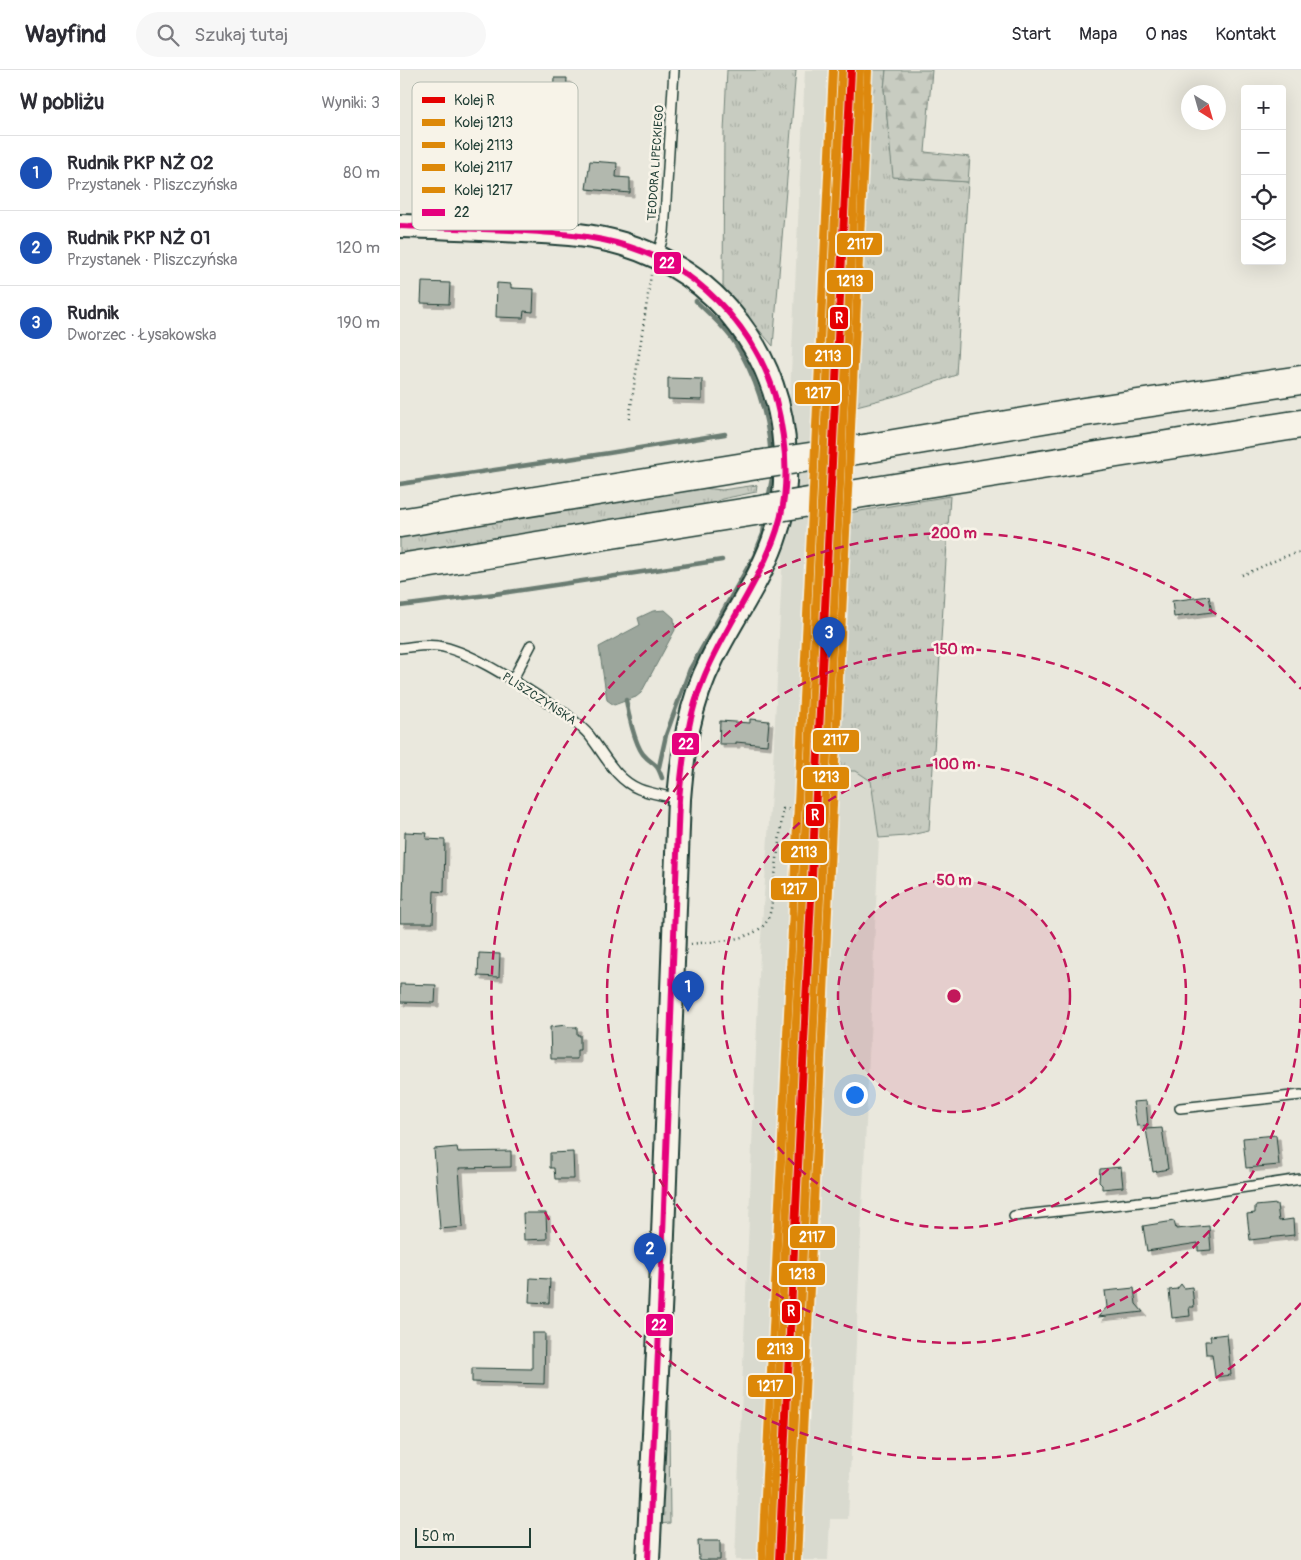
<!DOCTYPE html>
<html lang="pl">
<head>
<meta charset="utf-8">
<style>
	:root { --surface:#fff; --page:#f7f7f7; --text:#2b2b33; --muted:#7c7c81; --line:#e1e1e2; --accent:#c8321e }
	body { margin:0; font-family:Pangolin,sans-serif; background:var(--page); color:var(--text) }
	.controls { position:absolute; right:15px; top:15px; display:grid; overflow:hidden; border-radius:5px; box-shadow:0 5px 20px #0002 }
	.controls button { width:45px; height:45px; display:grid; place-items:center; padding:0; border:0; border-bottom:1px solid var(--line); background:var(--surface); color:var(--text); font:25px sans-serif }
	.compass { position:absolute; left:781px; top:15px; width:45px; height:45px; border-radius:50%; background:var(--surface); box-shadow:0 5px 20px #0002; rotate:143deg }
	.scale { position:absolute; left:15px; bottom:12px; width:116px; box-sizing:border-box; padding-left:5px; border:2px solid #1f3d34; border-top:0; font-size:14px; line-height:18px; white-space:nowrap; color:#1f3d34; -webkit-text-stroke:4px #f7f3e8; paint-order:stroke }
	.you { position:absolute; left:454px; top:1024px; width:18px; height:18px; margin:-12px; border:4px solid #fff; border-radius:50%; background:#1a73e8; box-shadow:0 0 0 8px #1a73e833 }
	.badge { display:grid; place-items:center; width:32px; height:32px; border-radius:50%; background:var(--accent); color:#fff; font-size:16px; font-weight:700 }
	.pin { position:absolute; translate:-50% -41px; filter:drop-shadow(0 1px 2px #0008) }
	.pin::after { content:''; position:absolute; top:26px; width:18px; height:15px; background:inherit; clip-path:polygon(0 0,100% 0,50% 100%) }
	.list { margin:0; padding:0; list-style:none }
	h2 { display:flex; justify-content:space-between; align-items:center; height:65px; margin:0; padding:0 20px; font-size:21px }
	h2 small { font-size:16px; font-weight:400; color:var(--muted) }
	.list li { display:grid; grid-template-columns:32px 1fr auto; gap:15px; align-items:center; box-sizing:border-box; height:75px; padding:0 20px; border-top:1px solid var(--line) }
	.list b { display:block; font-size:19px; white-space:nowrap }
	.list p { margin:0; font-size:16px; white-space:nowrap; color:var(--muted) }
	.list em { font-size:16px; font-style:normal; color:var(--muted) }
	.icon { flex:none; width:28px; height:28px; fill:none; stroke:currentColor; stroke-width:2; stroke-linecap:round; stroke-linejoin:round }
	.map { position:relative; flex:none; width:901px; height:1490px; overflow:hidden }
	header { display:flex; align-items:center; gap:30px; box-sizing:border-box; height:70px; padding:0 25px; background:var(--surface); border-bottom:1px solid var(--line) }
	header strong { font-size:24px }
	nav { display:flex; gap:28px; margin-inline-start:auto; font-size:18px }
	.search { width:350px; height:45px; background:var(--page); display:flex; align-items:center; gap:12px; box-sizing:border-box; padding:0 18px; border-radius:28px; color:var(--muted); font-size:19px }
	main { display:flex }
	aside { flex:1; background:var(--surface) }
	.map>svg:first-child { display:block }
</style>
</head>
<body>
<header>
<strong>Wayfind</strong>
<div class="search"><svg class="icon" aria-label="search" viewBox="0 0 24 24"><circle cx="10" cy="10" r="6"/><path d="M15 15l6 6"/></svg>Szukaj tutaj</div>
<nav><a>Start</a><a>Mapa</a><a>O nas</a><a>Kontakt</a></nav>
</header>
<main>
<aside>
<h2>W pobliżu<small>Wyniki: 3</small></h2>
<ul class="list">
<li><span class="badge" style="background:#1a4fb4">1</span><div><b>Rudnik PKP NŻ 02</b><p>Przystanek · Pliszczyńska</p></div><em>80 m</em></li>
<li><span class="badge" style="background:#1a4fb4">2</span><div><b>Rudnik PKP NŻ 01</b><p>Przystanek · Pliszczyńska</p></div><em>120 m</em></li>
<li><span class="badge" style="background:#1a4fb4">3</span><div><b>Rudnik</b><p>Dworzec · Łysakowska</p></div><em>190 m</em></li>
</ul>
</aside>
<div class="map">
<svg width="901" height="1490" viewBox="0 0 901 1490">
	<defs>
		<pattern id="grass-tufts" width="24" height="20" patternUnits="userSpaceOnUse" patternTransform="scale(1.25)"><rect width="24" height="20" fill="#c8ccc1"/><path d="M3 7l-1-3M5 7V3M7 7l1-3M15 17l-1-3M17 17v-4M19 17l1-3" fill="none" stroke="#abb0a6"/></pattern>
		<pattern id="forest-firs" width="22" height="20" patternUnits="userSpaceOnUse" patternTransform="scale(1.25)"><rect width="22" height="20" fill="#c8ccc1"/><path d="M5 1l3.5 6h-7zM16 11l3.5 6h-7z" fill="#abb0a6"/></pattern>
		<filter id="shadow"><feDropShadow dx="4" dy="4" stdDeviation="0" flood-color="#0004"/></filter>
	</defs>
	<rect width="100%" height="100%" fill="#eae8dd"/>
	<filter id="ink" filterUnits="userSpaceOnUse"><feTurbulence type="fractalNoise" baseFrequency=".02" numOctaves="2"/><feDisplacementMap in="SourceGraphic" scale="10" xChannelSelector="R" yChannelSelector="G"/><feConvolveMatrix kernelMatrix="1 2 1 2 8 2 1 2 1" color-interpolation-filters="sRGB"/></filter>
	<g filter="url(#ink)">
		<!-- built -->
		<path fill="#d9dacf" d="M405,0h55l-19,340 -2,166 -7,194 24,1 15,10 8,57 -31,681h-18l-2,41h-93l25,-608 13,-187z"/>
		<!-- grass -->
		<path fill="url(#grass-tufts)" stroke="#74847a" d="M327,0h69l-23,276 -50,-58 1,-156z
			M460,0h26l-2,19 10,88 74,5 -12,193 -57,20 -58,15z
			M357,415l-1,7 -34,7 -25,11 -297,48v-25l292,-46 30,3z
			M550,426l-21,335 -23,5 -27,2 -8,-57 -15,-10h-24l1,-85 9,-172z
			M268,1252l2,201 -12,1z"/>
		<!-- forest -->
		<path fill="url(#forest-firs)" stroke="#74847a" d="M486,0h46l-7,82 45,5 -2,25 -75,-5 -9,-88z"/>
		<!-- water -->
		<path fill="#9ca69c" stroke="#6a7c72" d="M265,540l9,8 1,12 -34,63 -5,4 -22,8 -7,-5 -8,-53 41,-22 -2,-7 15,-7z"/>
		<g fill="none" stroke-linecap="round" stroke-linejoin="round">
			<!-- stream -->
			<path stroke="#6a7c72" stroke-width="4.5" d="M296,231c13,13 29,26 39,42 21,33 33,73 36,112
				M0,414l209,-31 116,-19
				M368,430l5,-27
				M0,536l95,-12 227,-34
				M226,630c2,13 9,44 17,54 10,12 13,6 19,24
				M259,697l7,-32 24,-66 64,-113 9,-22 2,-14"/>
		</g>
		<!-- building -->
		<path fill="#b2b8ae" stroke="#1f3d34" filter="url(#shadow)" d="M154,8h13l-1,22h-13z
			M190,91l27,2 -1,14 14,1v15l-44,-4z
			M22,212l28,1 -1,21 -28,-1z
			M97,213l14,1v4l23,1 -1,23 -9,-1 -1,7 -27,-1z
			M268,308l34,1v21l-34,-1z
			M809,526l3,16 -38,5 -2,-16z
			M350,649l19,2 -2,24 -31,-3v2h-17l1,-23 30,2z
			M5,762l22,1 -1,6 19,1 -1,52 -10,-1 -1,32h-33v-23h3z
			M79,883l21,1 -1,23 -21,-1z
			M0,914l36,1 -1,18 -35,-1z
			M166,955l2,2h9v8h3v15h-3v9h-26l-1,-32z
			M746,1031l2,24 -11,1 -4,-24z
			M762,1058l6,41 -15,3 -7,-43z
			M876,1065l3,30 -33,3 -3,-30z
			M57,1077l1,5 53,-1v16l-52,1 4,59 -23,2 -6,-80z
			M173,1082l1,27h-19l-1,-11h-4v-15z
			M721,1097l2,20 -21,2v-4l-3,-3 1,-13z
			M877,1134l2,17 14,-2 1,16 -44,5 -3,-26 8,-1v-7z
			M123,1143h23l1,26 -23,1z
			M774,1151l2,8 33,-3 2,24 -13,1v-8l-51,8 -4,-25z
			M130,1208l20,1 -1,24 -20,-1z
			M781,1214l3,4 8,-1 2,20h-5l1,9 -18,2 -3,-28 8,-1z
			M734,1218l2,16 7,8 -45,5 9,-10 -2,-16z
			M132,1263h13l-1,51 -72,-2v-14l60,1z
			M827,1264l4,41 -16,2 -3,-23h-6l-1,-13h6l-1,-5z
			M298,1471h22v19h-21z"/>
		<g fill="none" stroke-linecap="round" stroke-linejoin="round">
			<defs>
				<path id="service" d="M257,187l7,-24 10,-163
					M0,578c12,-1 26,-4 38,-2 36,5 95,48 128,68 8,7 16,13 23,21 16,20 26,44 50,54 12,5 26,6 39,10
					M112,611l19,-36
					M780,1038l121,-13
					M614,1146l144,-16 143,-21"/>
				<path id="tertiary" d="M0,156c41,1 82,3 123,5 34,2 67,3 100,13 96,29 159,113 162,212 1,25 0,50 -8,74 -14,47 -44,86 -65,129 -23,45 -29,91 -33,140l-18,490 -13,271"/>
				<path id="motorway" d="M470,378l214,-36 217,-32
					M469,422l432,-68
					M0,453l357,-58
					M0,498l355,-57"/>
			</defs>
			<!-- service casing -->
			<use href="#service" stroke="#1f3d34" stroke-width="12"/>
			<!-- tertiary casing -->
			<use href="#tertiary" stroke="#1f3d34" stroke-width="26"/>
			<!-- motorway casing -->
			<use href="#motorway" stroke="#1f3d34" stroke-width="31"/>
			<!-- path -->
			<path stroke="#1f3d34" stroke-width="2.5" stroke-dasharray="1 4" stroke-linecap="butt" d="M229,349l22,-144
				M450,361l5,-184 10,-177
				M842,505c20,-7 38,-19 59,-23
				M291,874c22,-3 58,-2 74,-20 3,-4 5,-11 6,-15l12,-100 37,2 1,-28
				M389,1490l4,-140 17,-164 -2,-48 10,-211 10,-56 1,-63 9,-117 9,-245"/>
			<!-- service -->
			<use href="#service" stroke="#f7f3e8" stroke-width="9"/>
			<!-- tertiary -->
			<use href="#tertiary" stroke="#f7f3e8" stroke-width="22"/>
			<!-- motorway -->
			<use href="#motorway" stroke="#f7f3e8" stroke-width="28"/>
			<defs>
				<path id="motorway-bridge" d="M357,395l113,-17
					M355,441l114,-19"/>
			</defs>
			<!-- motorway-bridge casing -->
			<use href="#motorway-bridge" stroke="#1f3d34" stroke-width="31" stroke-linecap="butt"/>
			<!-- motorway-bridge -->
			<use href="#motorway-bridge" stroke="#f7f3e8" stroke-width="28"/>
			<defs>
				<path id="bus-1" d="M0,156c37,1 73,3 110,4 88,5 156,12 218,82 21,24 38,53 47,84 11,43 16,91 2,134 -17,52 -51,95 -72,145 -17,39 -22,82 -26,124l-18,490 -13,271"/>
			</defs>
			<!-- bus-1 casing -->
			<use href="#bus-1" stroke="#f7f3e8" stroke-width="10"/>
			<!-- bus-1 -->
			<use href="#bus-1" stroke="#e5007d" stroke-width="6"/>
			<defs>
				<path id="rail-1" d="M379,1490l72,-1490"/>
				<path id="rail-2" d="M388,1490l72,-1490"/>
				<path id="rail-3" d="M370,1490l72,-1490"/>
				<path id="rail-4" d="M397,1490l71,-1489"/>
				<path id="rail-5" d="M362,1489l71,-1489"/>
			</defs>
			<!-- rail-1 casing -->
			<use href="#rail-1" stroke="#f7f3e8" stroke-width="11"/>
			<!-- rail-2 casing -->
			<use href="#rail-2" stroke="#f7f3e8" stroke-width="11"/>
			<!-- rail-3 casing -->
			<use href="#rail-3" stroke="#f7f3e8" stroke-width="11"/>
			<!-- rail-4 casing -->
			<use href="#rail-4" stroke="#f7f3e8" stroke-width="11"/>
			<!-- rail-5 casing -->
			<use href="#rail-5" stroke="#f7f3e8" stroke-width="11"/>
			<!-- rail-1 -->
			<use href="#rail-1" stroke="#e50000" stroke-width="8"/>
			<!-- rail-2 -->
			<use href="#rail-2" stroke="#dd8808" stroke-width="8"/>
			<!-- rail-3 -->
			<use href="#rail-3" stroke="#dd8808" stroke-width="8"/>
			<!-- rail-4 -->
			<use href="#rail-4" stroke="#dd8808" stroke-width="8"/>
			<!-- rail-5 -->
			<use href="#rail-5" stroke="#dd8808" stroke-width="8"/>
		</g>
	</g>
	<!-- distance rings -->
	<circle cx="554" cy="926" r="116" fill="#c2185b" fill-opacity=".12"/>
	<g fill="none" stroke="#c2185b" stroke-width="2.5" stroke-dasharray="9 6">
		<circle cx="554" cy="926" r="116"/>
		<circle cx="554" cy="926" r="232"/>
		<path d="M901 929A347 347 0 1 1 901 923"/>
		<path d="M901 1233A463 463 0 1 1 901 619"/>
	</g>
	<g text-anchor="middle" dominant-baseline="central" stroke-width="5" stroke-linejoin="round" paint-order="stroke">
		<!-- street labels -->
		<g font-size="12" fill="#1f3d34" stroke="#f7f3e8">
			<text transform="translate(256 93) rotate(-86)">TEODORA LIPECKIEGO</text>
			<text transform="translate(139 629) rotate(33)">PLISZCZYŃSKA</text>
		</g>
	</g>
	<!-- legend -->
	<rect x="12" y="12" width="166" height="148" rx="8" fill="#f7f3e8" stroke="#b6bcb2" stroke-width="1"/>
	<rect x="22" y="27" width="23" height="6" fill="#e50000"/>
	<rect x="22" y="49" width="23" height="7" fill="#dd8808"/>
	<rect x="22" y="72" width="23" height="6" fill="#dd8808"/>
	<rect x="22" y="94" width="23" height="7" fill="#dd8808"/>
	<rect x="22" y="117" width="23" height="6" fill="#dd8808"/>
	<rect x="22" y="139" width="23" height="7" fill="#e5007d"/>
	<g font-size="14" fill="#1f3d34">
		<text x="54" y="35">Kolej R</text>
		<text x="54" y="57">Kolej 1213</text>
		<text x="54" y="80">Kolej 2113</text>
		<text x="54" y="102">Kolej 2117</text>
		<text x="54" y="125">Kolej 1217</text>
		<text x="54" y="147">22</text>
	</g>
	<circle cx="554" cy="926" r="8" fill="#c2185b" stroke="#f7f3e8" stroke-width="2.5"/>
	<g font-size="15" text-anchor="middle" font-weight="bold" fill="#c2185b" stroke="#f7f3e8" stroke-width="5" stroke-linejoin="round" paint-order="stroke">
		<text x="554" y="468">200 m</text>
		<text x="554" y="584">150 m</text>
		<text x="554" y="699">100 m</text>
		<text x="554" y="815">50 m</text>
	</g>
	<g stroke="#f7f3e8" stroke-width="2">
		<rect x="436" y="162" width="47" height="24" rx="5" fill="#dd8808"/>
		<rect x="253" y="181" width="29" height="24" rx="5" fill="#e5007d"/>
		<rect x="426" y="199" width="48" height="24" rx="5" fill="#dd8808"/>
		<rect x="429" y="236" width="20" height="24" rx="5" fill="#e50000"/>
		<rect x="404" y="274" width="48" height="24" rx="5" fill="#dd8808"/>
		<rect x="394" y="311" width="47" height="24" rx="5" fill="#dd8808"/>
		<rect x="412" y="659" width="48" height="24" rx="5" fill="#dd8808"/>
		<rect x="271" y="662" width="29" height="24" rx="5" fill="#e5007d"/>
		<rect x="402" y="696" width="48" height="24" rx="5" fill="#dd8808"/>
		<rect x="405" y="733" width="20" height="24" rx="5" fill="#e50000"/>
		<rect x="380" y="770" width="48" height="24" rx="5" fill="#dd8808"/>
		<rect x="370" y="807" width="48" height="24" rx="5" fill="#dd8808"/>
		<rect x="389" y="1155" width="47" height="24" rx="5" fill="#dd8808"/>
		<rect x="378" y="1192" width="48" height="24" rx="5" fill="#dd8808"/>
		<rect x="381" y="1230" width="20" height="24" rx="5" fill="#e50000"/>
		<rect x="245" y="1243" width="29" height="24" rx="5" fill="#e5007d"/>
		<rect x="356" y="1267" width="48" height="24" rx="5" fill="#dd8808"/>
		<rect x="347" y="1304" width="47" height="24" rx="5" fill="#dd8808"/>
	</g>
	<g font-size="14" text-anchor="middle" font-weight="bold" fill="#fff">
		<text x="460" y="179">2117</text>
		<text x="267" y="198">22</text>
		<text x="450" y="216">1213</text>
		<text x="439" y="253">R</text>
		<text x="428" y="291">2113</text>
		<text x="418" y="328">1217</text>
		<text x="436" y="675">2117</text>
		<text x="286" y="679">22</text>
		<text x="426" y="712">1213</text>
		<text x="415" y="750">R</text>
		<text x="404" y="787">2113</text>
		<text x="394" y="824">1217</text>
		<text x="412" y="1172">2117</text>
		<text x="402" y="1209">1213</text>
		<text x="391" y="1246">R</text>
		<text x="259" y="1260">22</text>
		<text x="380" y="1284">2113</text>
		<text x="370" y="1321">1217</text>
	</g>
</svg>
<div class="controls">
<button>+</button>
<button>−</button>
<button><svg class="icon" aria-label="locate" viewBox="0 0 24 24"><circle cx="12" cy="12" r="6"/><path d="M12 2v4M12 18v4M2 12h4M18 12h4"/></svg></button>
<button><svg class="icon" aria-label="layers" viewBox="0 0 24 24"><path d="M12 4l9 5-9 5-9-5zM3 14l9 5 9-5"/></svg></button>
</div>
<svg class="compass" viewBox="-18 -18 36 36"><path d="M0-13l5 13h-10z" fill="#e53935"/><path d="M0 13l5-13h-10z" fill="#7c7c81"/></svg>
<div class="scale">50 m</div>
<div class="you"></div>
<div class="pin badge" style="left:288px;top:942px;background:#1a4fb4">1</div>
<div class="pin badge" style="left:250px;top:1204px;background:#1a4fb4">2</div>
<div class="pin badge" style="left:429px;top:588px;background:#1a4fb4">3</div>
</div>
</main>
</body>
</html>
